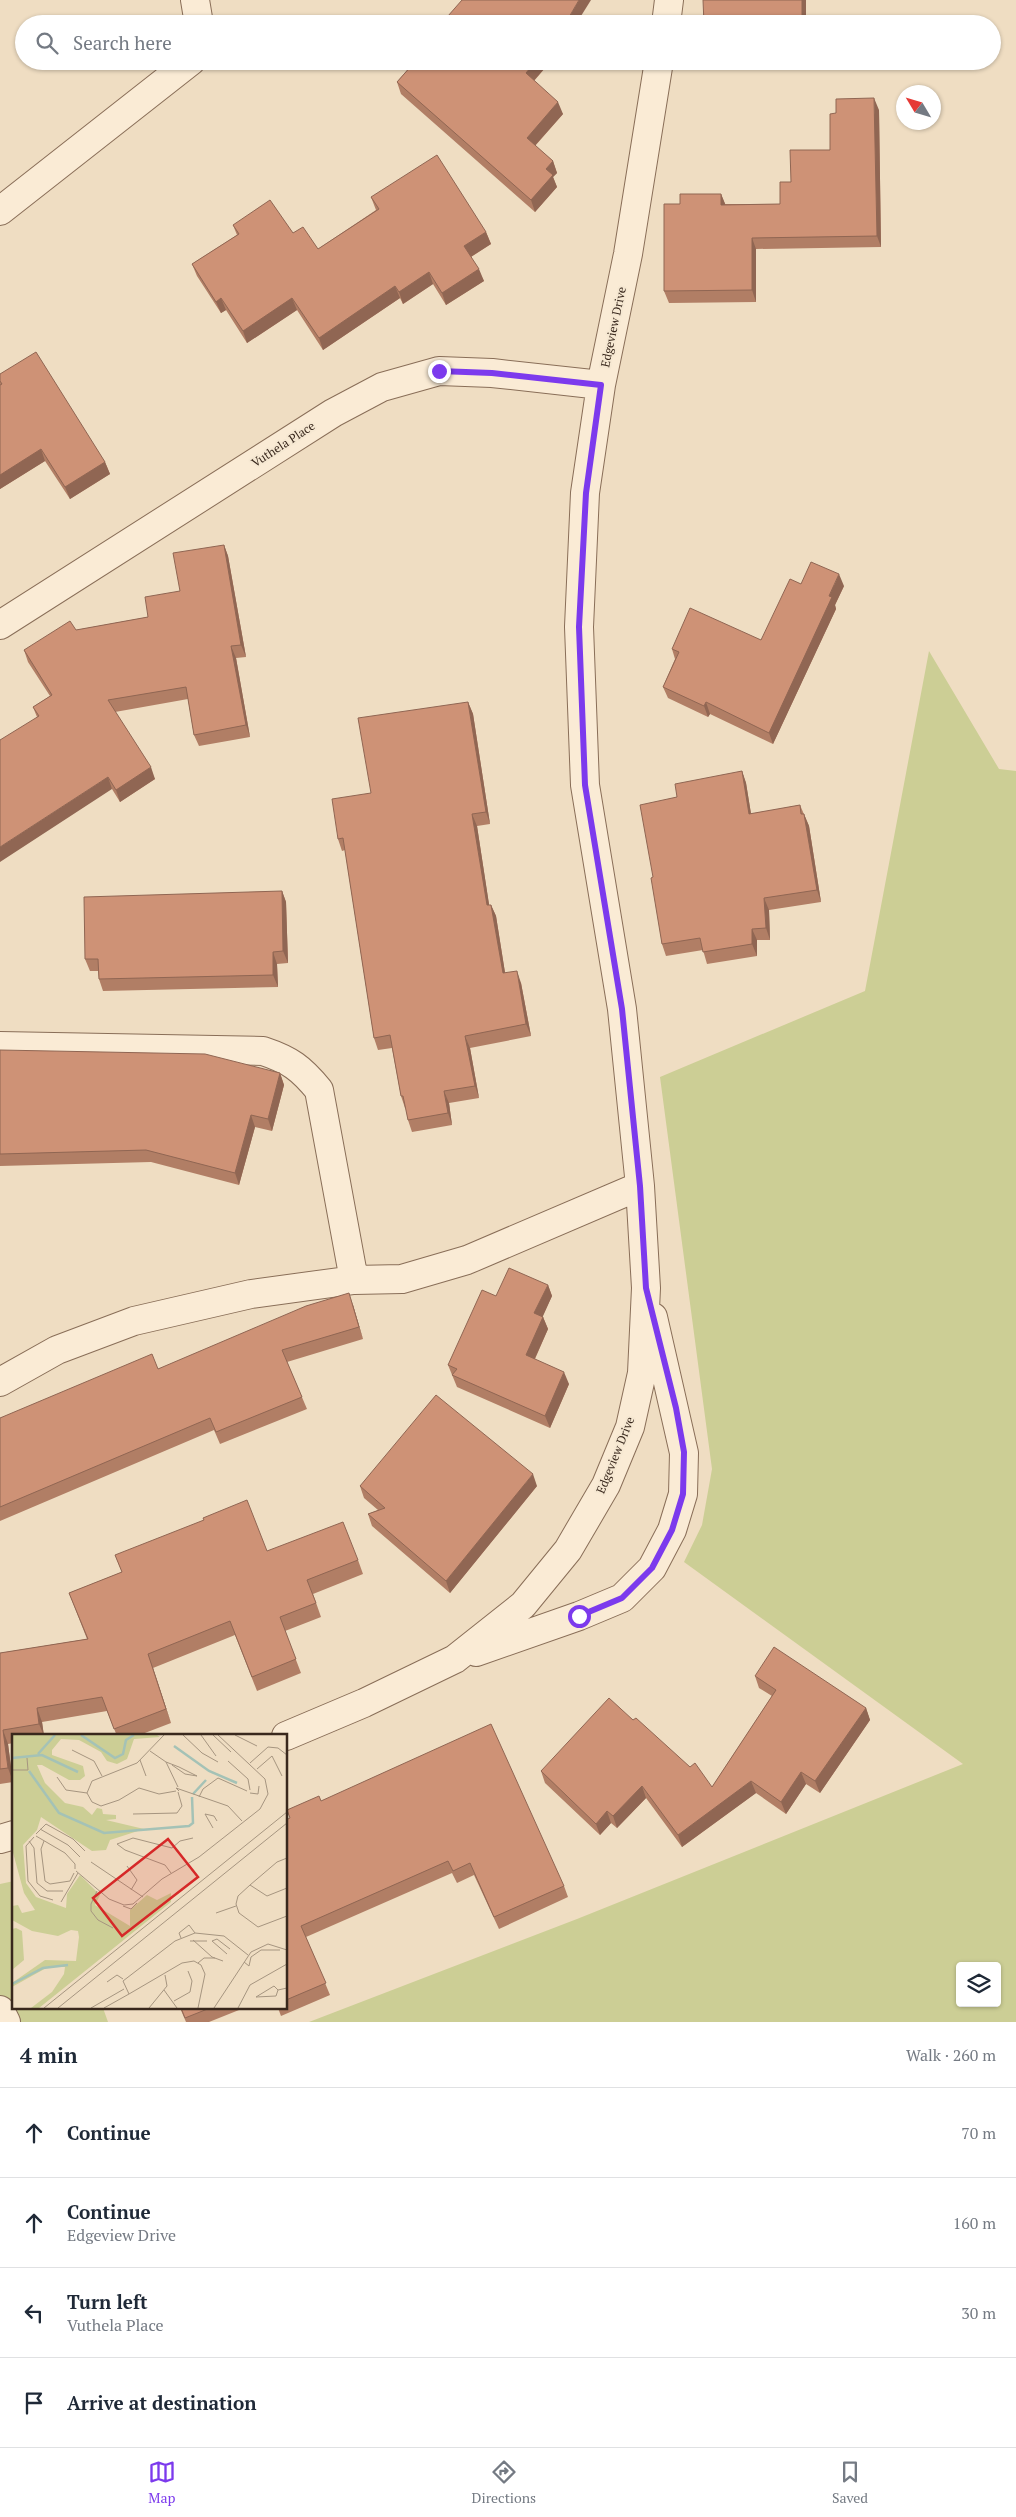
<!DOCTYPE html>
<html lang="en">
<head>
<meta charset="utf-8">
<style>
	:root { --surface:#fff; --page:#f6f6f7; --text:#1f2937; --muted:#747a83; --line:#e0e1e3; --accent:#7c3aed }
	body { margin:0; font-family:"PT Serif",serif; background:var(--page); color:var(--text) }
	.controls { position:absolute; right:15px; bottom:15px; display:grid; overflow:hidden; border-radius:5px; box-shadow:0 1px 4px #0004 }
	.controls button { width:45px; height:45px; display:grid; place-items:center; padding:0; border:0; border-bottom:1px solid var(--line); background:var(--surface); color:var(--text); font:25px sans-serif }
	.compass { position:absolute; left:896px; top:85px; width:45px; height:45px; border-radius:50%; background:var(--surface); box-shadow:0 1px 4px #0004; rotate:308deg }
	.stop { position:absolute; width:15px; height:15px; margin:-11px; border:4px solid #7c3aed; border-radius:50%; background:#fff }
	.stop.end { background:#7c3aed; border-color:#fff; box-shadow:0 1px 5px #0008 }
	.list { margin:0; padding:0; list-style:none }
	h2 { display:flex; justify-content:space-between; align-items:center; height:65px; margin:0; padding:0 20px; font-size:21px }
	h2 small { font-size:16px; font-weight:400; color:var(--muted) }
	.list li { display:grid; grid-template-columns:32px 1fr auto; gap:15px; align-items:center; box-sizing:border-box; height:90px; padding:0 20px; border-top:1px solid var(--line) }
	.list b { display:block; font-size:19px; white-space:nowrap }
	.list p { margin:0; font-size:16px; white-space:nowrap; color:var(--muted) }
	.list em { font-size:16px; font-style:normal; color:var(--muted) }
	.icon { flex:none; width:28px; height:28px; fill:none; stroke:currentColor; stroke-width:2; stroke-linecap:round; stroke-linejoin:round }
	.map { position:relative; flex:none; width:1016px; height:2022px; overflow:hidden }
	.search { position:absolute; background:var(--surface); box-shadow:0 1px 4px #0004; left:15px; right:15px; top:15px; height:55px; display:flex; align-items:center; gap:12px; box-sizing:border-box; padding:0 18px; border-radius:28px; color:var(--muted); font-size:19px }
	.sheet { height:425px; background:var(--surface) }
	nav { display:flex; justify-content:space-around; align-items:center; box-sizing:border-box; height:70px; border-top:1px solid var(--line); background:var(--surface); font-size:14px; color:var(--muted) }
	nav a { display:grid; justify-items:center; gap:2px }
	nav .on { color:var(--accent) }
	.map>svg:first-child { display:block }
</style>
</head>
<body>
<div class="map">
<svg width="1016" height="2022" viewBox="0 0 1016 2022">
	<rect width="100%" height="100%" fill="#efddc2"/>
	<!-- green -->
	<path fill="#ccce95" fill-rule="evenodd" d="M929,651l70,118 17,2v1251h-707l268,-103 386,-155 -279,-202 18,-37 10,-56 -52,-392 205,-86zM960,1966h37v37h-37z
		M14,1881v127h89l5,14h-108v-138z"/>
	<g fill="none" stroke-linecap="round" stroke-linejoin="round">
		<defs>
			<path id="minor" d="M195,0l4,24
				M666,24l3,-24
				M0,211l191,-150
				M0,625l333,-212 49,-26 57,-16 53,2 109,12
				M0,1046l263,5c27,9 38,17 56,39l35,190
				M0,1382l57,-32 77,-29 117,-27 103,-14 48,-1 65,-19 173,-74
				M476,1652l103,-36 43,-18 30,-30 20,-38 11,-36 1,-41 -31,-136
				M286,1736l78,-33 91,-44 68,-54 45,-55 38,-65 24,-58 12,-54 4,-85 -6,-102 -18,-177 -37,-224 -6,-158 6,-134 16,-108 27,-131 31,-193
				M0,1839l14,-4
				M0,2010l6,12"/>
		</defs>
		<!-- minor casing -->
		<use href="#minor" stroke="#896e58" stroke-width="30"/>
		<!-- minor -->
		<use href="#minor" stroke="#faebd5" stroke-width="28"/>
	</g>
	<!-- wall -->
	<path fill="#b17e65" d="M806,0v24h-102z
		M409,61h142l-17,20 29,33 -28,32 18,15 4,12 -4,4 4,10 -22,25 -134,-118 -4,-12 13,-15 -2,-5z
		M706,61h93v7l-90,2z
		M879,110l2,137 -125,2v53l-87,1 -5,-12 16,-87 41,-10 4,10h55l11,-22z
		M371,197l115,35 5,12 -20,13 13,24 -38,24 -13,-21 -30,20 -3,-6 -77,52 -26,-40 -50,33 -21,-33 -5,3 -24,-37 -5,-12 45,-29 -4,-10 60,8 25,16 58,-39z
		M0,374l105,88 5,12 -40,25 -25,-38 -45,28z
		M224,545l4,11 18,101 -10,1 14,79 -51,9 -5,-11 -6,-36 -73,13 40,67 -35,23 -8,-13 -75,-72 -4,-10 17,-11 -22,-34 -4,-12 52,-20 72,-13 32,-26z
		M801,584l43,2 -9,19 1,4 -63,135 -63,-30 -2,3 -40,-19 -5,-11 12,-28 -3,-10 89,-9z
		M468,702l5,12 17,110 -13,2 12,79h2l5,11 9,57 16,10 10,53 -61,12 9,50 -30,5 3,22 -40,7 -4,-12 -2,-12h-1l-4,-12 -9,-48 -14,2 -4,-12 -29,-188 -3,1 -4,-12 33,-46z
		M742,771l4,12 5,31 49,-9 9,21 12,76 -52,8 1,30h-13v16l-50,8 -4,-14 -37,6 -4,-12 -9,-67 24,-80z
		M282,891l4,11 2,61 -11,1 1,23 -175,4 -4,-12 -1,-8h-8l-5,-12z
		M0,1050l280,23 4,12 -12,46 -17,-4 -16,58 -88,-23 -151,4z
		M548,1285l4,11 -10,21h1l5,12 -13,30 34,25 -19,44 -93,-41 -9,-22 48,-69z
		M353,1305l10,34 -76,23 20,47 -87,35 -6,-14 -214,91v-103l158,-49z
		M360,1486h177l-87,107 -78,-67 -4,-12 10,-4 -14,-12z
		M267,1551l91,9 5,14 -50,20 8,23 -36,14 16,42 -44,18 -22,-56 -82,33 18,55 -34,13h-20l-10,-25 -65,11 2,14h-30v7l-6,1 5,38 -13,2v-131l87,-14 -18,-46 53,-21 -7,-17z
		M755,1676l111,32 4,12 -50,73 -14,-9 -20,30 -30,-21 -74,54 -36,-49 -29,30 -6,-5 -11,12 -55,-52 -4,-12 92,-51 79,67 60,-91 -13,-8z
		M321,1801l243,85 4,11 -69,32 -25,-54 -17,8 -5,-10 -146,64 24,58 -49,21 -3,-8h8v-188l4,-2 -3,-8z
		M180,2008h64l-35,14h-23z"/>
	<!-- shaded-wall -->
	<path fill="#906653" d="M579,0h12l-15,24h-11z
		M802,0h4v24h-2l-2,-8z
		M536,61h15l-21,24 -4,-12z
		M874,98l5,12 2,137 -4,-11z
		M558,102l5,12 -32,36 -4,-12z
		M553,161l4,12 -4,4 4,10 -22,25 -4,-12 15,-31z
		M721,194l5,12 -5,-1z
		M486,232l5,12 -22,14 -5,-12z
		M752,238l4,11v53l-4,-12z
		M479,269l5,12 -38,24 -4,-12z
		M429,272l4,12 -30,20 -4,-12z
		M395,286l5,12 -77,52 -4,-12z
		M221,298l5,12 -5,3 -5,-11z
		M292,298l5,12 -50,33 -4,-12z
		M41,449l4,12 -45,28v-14z
		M105,462l5,12 -40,25 -5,-12z
		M224,545l4,11 18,101 -5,-12z
		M839,574l5,12 -9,19 1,4 -63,135 -4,-11z
		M231,646l5,12 14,79 -4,-12z
		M468,702l5,12 17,110 -4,-12z
		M706,702l4,12 -2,3 -4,-11z
		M151,767l4,12 -35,23 -4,-12z
		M742,771l4,12 7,43 -4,-12z
		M108,777l4,12 -112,73v-15z
		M472,814l5,12 14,91 -4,-12z
		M804,814l5,12 12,76 -4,-12z
		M282,891l4,11 2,61 -5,-12z
		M764,898l5,12 1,30 -4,-12z
		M491,905l5,11 11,69 -4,-12z
		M752,929l5,11v16l-5,-12z
		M273,952l4,12 1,23 -5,-12z
		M517,971l4,12 10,53 -5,-12z
		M465,1036l5,12 9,50 -4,-12z
		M280,1073l4,12 -12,46 -4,-12z
		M444,1091l5,12 3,22 -4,-12z
		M251,1115l4,12 -16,58 -4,-12z
		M548,1285l4,11 -13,29 -5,-12z
		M349,1293l4,12 10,34 -4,-12z
		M543,1317l5,12 -17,38 -5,-12z
		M564,1372l5,12 -19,44 -5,-12z
		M533,1474l4,12 -87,107 -4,-12z
		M148,1654l5,14 18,55 -5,-14z
		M37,1708l5,14 2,14 -5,-12z
		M866,1708l4,12 -50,73 -5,-12z
		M3,1730l5,14 5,38 -5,-14z
		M801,1772l5,12 -20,30 -5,-12z
		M751,1781l5,12 -74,54 -4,-12z
		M642,1786l4,12 -29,30 -4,-12z
		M607,1811l4,12 -11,12 -4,-11z"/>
	<!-- building -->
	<path fill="#ce9276" stroke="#906653" d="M462,0h117l-14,24h-124z
		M703,0h99v16l-8,1v7h-90z
		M409,61h127l-10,12 32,29 -31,36 26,23 -7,8 7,6 -22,25 -134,-118 15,-17 -4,-3z
		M874,98l3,138 -125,2v52l-88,1v-87h16v-10h41v11l59,-1v-22h11l-1,-32h40v-36l6,-1v-14z
		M437,155l49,77 -22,14 15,23 -37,24 -13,-21 -30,20 -4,-6 -76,52 -27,-40 -49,33 -22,-33 -5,4 -24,-38 47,-30 -6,-9 37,-25 23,33 10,-6 15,22 61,-40 -8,-12z
		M36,352l69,110 -40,25 -24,-38 -41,26v-90l2,-1 -2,-3v-7z
		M224,545l17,100 -10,1 15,79 -52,10 -8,-48 -78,13 43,67 -35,23 -8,-13 -108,70v-107l39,-24 -6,-9 19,-12 -28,-45 46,-29 6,9 72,-13 -3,-20 35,-6 -7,-38z
		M811,562l28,12 -10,22 3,1 -63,136 -63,-31 -2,4 -41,-19 16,-35 -7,-3 18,-41 71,32 29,-61 11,5z
		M468,702l18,110 -14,2 15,91h4l12,68 14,-2 9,53 -61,12 10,50 -31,5 4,22 -40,7 -5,-24h-2l-11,-61 -16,3 -31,-200 -5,1 -6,-40 39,-6 -13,-75z
		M742,771l7,43 51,-9 1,9h3l13,76 -53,8 2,30 -14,1v15l-49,8 -3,-14 -38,6 -11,-66 2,-1 -13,-72 37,-8 -2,-13z
		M282,891l1,60 -10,1v23l-174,4 -1,-20h-13l-1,-62z
		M0,1050l205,4 75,19 -12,46 -17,-4 -16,58 -89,-23 -146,4z
		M509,1268l39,17 -14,28 9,4 -17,38 38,17 -19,44 -93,-41 5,-6 -9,-4 34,-75 14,6z
		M349,1293l10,34 -77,23 20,47 -86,35 -6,-14 -210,89v-89l152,-64 6,15 148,-63z
		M436,1395l97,79 -87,107 -78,-67 17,-6 -25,-22z
		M247,1500l20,51 76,-29 15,38 -51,20 9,23 -36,14 16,42 -44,18 -22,-56 -82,33 18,55 -52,20 -12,-32 -65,11 2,16 -36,6 5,38 -8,1v-116l88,-14 -19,-46 53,-21 -7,-17 89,-35 -1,-2z
		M774,1647l92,61 -51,73 -14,-9 -20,30 -30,-21 -73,54 -36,-49 -29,30 -6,-5 -11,13 -55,-53 68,-73 24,22 3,-2 54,49 5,-4 17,24 64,-97 -21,-14z
		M491,1724l73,162 -70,31 -24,-54 -17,8 -5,-10 -147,65 25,57 -40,17v-180l4,-2 -3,-8 32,-14 2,5z
		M181,2008h29l-25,10z"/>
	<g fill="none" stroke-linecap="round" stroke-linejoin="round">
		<!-- route -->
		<path stroke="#7c3aed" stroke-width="6" d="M439,371l53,2 109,12 -15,108 -7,134 6,158 37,224 18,177 6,102 30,120 8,44 -1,42 -11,36 -20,38 -30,30 -43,18"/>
	</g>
	<g text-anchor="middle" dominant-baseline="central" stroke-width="4" stroke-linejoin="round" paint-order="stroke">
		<!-- street labels -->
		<g font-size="12" fill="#39281d" stroke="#f6e8d2">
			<text transform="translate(613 327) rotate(-78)">Edgeview Drive</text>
			<text transform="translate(283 444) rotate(-33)">Vuthela Place</text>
			<text transform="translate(615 1455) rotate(-68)">Edgeview Drive</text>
		</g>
	</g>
	<!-- overview -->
	<g transform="translate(12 1734)">
		<rect width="275" height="275" fill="#efddc2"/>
		<path d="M0,1h145l3,2 -26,2 -7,20 -10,5 -10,-3 -6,-9 -22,-12 -18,-1 -9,11v5l31,11 2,10 -5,4h-11l-27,-15h-5l8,18 20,20 18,4 9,8 5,-7 5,1 1,5 13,1v4l-10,1 38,9 -34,11 -4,10 -14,1 -51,-34 -4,13 -14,15 3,38 10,14 30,11 1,-14 13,-19 20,20 -5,10 35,21v-16l17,-15 10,5 14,-7v9l-132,106h-8l21,-16 12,-18 1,-7h-17l-36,20v-4l33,-23 31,1 3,-24 -1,-6 -7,-1 -13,6 -26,-5 -20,-11v-14l6,-1 4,8 13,-3 -11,-17 -12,-44zM4,194l6,3 2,29 -12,10v-41z" fill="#ccce95"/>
		<path fill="none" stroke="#a4c2b6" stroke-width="2.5" d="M69,1l34,23 8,-4 3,-14 8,-5M162,12l35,25 28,12M26,20l17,-19M0,24l30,-3 36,17M17,37l30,42 45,20 85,-7 4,-3 -1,-26M181,60l13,-14M0,250l31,-16 25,-3"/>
		<path fill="none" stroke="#a69580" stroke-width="1" d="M152,1l-27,28 -45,18 -5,12 5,9 9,4 18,-6 20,-12 20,6 17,-3M171,1l19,18 16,9M189,1l15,21M201,1l18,17M223,1l22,11M60,16l22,11 8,15M138,17l16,11 12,25M128,26l6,16M216,27l20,18 2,11M154,28l13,5 18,9 -12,-2 -13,-9M238,29l18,-16 10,1 9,7M245,35l15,-13 10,20M0,36h16l-1,-12M45,43l9,13 21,3M167,57l-3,-3 52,18 14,15M238,59l8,1 1,-8M187,63l4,-8 15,-11 29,13M121,80l44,-1 5,-7 -4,-14M201,94l-8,-14 9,2 3,5M28,95l28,16 12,12M24,100l10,-10 27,15 12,12M24,102l29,17 10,11v5M22,103l-8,9 2,35 12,15 13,4M17,107l5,7 3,35 10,8h16M32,107l-3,8 4,32 5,3 20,-3 4,-8M275,124l-10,4 -27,23 -12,11 -2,8 3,9 19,14 29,-11M79,128l52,35M115,132l10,14 -6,10M64,137l33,28 15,6 9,-1 29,-25 37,-22 61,-48 8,-15 -3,-15 -47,-44M159,139l-6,-8 -40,-15 -8,-6 16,-6 39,10 8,-7 13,-3M238,151l17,11 20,-8M85,157l-6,13v7l7,9 15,8M49,168l17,-29M111,172l8,3 6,-6M204,179l20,-7M169,204l-2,-5 10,-8 6,8M181,206l19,17 11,4M178,207h17M215,220l-15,-13 5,-2 13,10M232,228l5,4 2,-9 10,-7h19M186,229l6,-5h11M95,248l10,-7 6,4M152,256l13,18M266,256l-2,6 -20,1 18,-11 4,4 9,-2M162,267l16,-9 2,-11 -4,-10M32,274l243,-196M46,274l229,-185M79,274l33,-19M92,274l25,-14M137,274l18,-22 -2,-11M186,274l7,-34 -4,-9 -7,-4 -12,2 -53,31 -6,-13 52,-40 20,-8 29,3 24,19M202,274l37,-56 17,-8 19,6M226,274l12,-23 37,-21"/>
		<path fill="#d62828" fill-opacity="0.15" stroke="#d62828" stroke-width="2.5" d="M156,105l30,38 -76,59 -29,-38z"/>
		<rect width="275" height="275" fill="none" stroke="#39281d" stroke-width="2.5"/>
	</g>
</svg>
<div class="controls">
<button><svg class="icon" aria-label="layers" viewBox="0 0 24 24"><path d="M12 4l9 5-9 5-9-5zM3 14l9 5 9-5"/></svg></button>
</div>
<svg class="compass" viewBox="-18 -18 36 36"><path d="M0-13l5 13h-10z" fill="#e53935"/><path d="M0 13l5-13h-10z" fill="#747a83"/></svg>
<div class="stop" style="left:579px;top:1616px"></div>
<div class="stop end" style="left:439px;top:371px"></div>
<div class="search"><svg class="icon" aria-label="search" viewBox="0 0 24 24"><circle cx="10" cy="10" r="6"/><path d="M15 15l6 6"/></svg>Search here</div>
</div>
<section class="sheet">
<h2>4 min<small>Walk · 260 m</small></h2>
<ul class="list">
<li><svg class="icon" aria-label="ahead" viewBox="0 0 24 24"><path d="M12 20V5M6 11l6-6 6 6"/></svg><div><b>Continue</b></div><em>70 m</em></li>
<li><svg class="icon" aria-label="ahead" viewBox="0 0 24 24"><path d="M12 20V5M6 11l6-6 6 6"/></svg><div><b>Continue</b><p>Edgeview Drive</p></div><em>160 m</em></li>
<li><svg class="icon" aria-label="left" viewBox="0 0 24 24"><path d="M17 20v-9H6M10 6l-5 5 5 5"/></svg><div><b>Turn left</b><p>Vuthela Place</p></div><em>30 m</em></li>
<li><svg class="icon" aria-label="arrive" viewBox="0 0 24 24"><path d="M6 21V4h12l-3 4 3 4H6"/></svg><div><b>Arrive at destination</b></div></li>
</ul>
</section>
<nav>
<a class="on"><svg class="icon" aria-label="map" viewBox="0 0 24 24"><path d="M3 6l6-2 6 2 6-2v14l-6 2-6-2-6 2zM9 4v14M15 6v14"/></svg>Map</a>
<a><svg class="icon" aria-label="directions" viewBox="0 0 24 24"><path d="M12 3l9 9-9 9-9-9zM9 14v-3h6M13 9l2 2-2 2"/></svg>Directions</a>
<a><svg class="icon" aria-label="saved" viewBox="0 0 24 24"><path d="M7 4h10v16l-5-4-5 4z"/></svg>Saved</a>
</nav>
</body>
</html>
